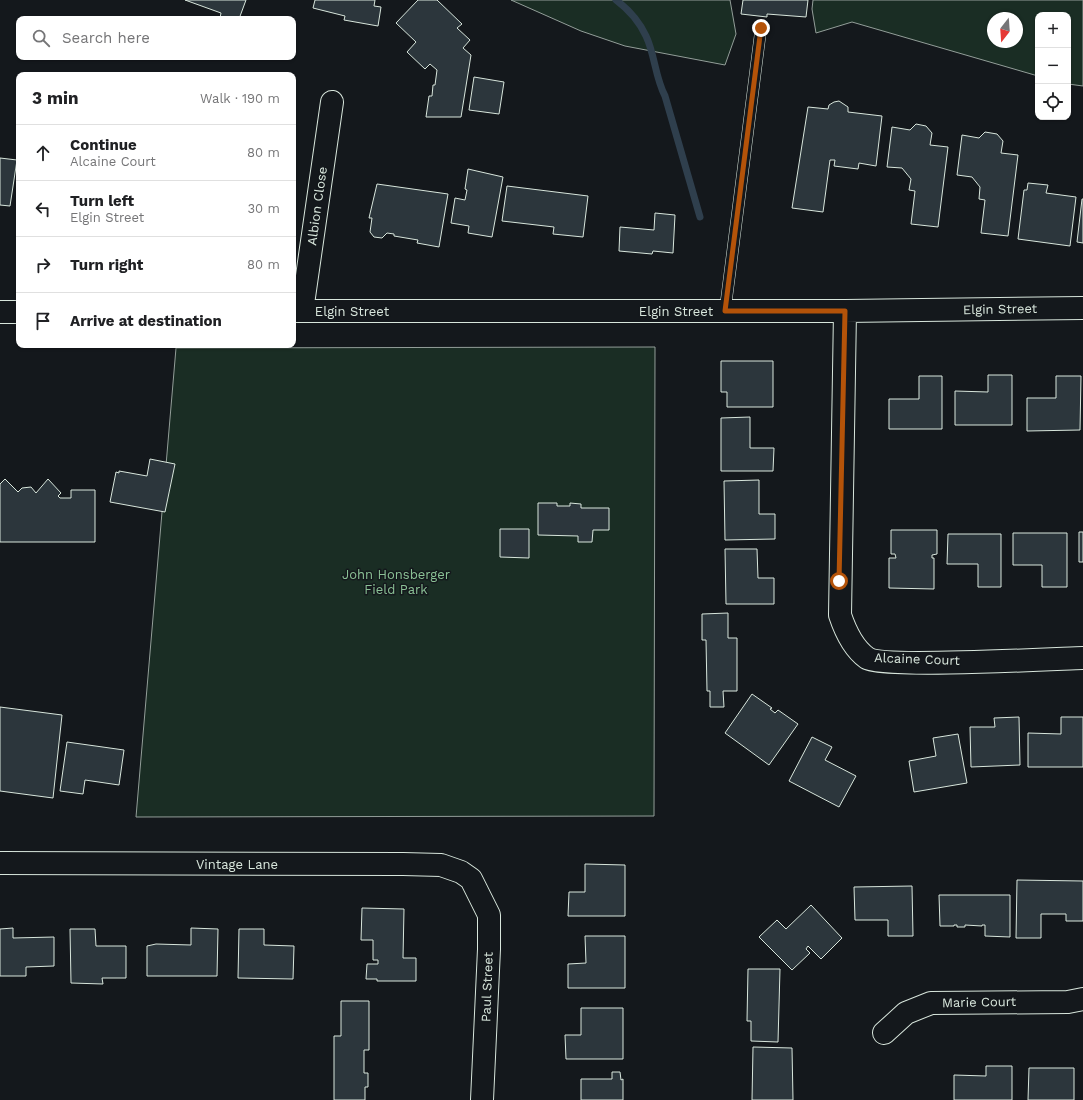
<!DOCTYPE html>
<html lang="en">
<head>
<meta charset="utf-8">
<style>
	:root { --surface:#fff; --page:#f6f6f6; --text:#202124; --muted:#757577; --line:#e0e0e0 }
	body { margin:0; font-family:"Work Sans",sans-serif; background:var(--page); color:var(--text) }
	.controls { position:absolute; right:12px; top:12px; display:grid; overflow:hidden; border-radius:8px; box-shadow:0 1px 3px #0004 }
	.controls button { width:36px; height:36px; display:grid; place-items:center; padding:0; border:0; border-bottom:1px solid var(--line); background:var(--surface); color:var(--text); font:20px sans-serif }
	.compass { position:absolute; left:987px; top:12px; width:36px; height:36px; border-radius:50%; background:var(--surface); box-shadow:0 1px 3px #0004; rotate:197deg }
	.stop { position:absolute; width:12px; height:12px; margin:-9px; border:3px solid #b45309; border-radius:50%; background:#fff }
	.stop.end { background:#b45309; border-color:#fff; box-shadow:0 1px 4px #0008 }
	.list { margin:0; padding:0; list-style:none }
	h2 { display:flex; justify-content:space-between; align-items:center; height:52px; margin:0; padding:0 16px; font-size:17px }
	h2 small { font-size:13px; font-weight:400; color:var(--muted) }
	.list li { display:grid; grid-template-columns:26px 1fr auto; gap:12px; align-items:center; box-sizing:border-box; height:56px; padding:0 16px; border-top:1px solid var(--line) }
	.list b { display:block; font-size:15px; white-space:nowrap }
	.list p { margin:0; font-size:13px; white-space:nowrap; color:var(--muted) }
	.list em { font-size:13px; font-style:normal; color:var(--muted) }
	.icon { flex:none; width:22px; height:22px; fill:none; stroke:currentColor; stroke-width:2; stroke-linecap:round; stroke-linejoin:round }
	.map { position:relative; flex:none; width:1083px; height:1100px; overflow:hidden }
	.search { position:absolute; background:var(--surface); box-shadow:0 1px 3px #0004; left:16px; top:16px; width:280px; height:44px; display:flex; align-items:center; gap:10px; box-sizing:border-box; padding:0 14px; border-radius:8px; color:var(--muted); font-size:15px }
	.panel { position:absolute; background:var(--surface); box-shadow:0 1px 3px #0004; left:16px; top:72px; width:280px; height:276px; border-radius:8px }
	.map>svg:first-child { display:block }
</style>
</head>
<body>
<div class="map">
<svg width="1083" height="1100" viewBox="0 0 1083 1100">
	<rect width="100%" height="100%" fill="#14181c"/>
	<!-- green -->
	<path fill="#1a2d24" stroke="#939e99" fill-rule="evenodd" d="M511,0h219l6,34 -11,31 -100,-19 -44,-15z
		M813,0h270v86l-15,-2v-69h-30v61l-186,-54 -36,11 -4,-24zM993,18h24v24h-24z
		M655,347l-1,469 -518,1 40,-469z"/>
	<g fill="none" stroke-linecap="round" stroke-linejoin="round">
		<!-- stream -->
		<path stroke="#2f3f4d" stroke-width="7" d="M616,0c12,9 23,21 30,36 9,19 9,41 19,60l35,121"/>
	</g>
	<!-- building -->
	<path fill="#2c363c" stroke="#d8e6dc" d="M185,0h61l-7,19 -19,-1 1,-5z
		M315,0h60l-1,6 7,1 -3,19 -34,-6 1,-4 -32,-8z
		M418,0h19l25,24 -5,4 13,12 -7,8 8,7 -10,62h-35l3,-21h3l1,-11h2l2,-15 -7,-6 -5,5 -18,-17 9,-10 -20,-19z
		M743,0h65l-2,17 -39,-3v3l-26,-3z
		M474,77l30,5 -5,32 -30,-4z
		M839,101l9,6v5l34,4 -6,50 -17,-3 -1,6 -24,-3 1,-6h-5l-7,52 -31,-4 16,-101 20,2 1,-4 5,-3z
		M916,124l10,2 6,7 -2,12 18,2 -10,80 -27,-3 4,-33 -6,-1 2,-11 -9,-11 -15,-1 5,-40 18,3z
		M985,132l12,2 6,7 -2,12 17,2 -10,81 -27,-3 4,-33 -6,-1 1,-12 -8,-10 -15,-2 5,-40 17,3z
		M0,158l17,2 -7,46 -10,-1z
		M468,169l35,8 -11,60 -24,-4 1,-7 -18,-3 4,-25 10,2 2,-10 -2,-1z
		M1028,183l20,2 -2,8 30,4 -6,49 -52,-7 6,-49h3z
		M377,184l71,10 -9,53 -22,-4 1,-3 -24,-4v-2l-7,-1 -5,5 -8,-1 -4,-5 2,-14h-3z
		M507,186l81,10 -5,41 -30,-3 1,-7 -52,-6z
		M1082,199h1v44l-6,-1z
		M655,213l20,2 -2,38 -20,-2 -1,3 -33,-3 1,-24 34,3z
		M721,361h52v46h-46v-15h-6z
		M988,375h24v50h-57v-34l33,1z
		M919,376h23v53h-53v-30h30z
		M1056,376h25l-1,54 -53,1v-33h29z
		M750,417v31h24l-1,23h-52v-53z
		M150,459l25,5 -10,48 -55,-10 6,-30 3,1v-2l28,5z
		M5,479l13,13 4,-4 9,-1 5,6 12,-14 13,14 -3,3 2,2h11v-8h24v52h-95v-58z
		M759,480v34h16v25l-50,1 -1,-59z
		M538,503h19v3h13v-3l11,1v4h28v22h-16l-1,12h-14v-6l-40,-1z
		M500,529h29v29l-29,-1z
		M891,530h46v24l-5,1v3h2v31l-45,-1v-30h7l-1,-4h-4z
		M1079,532h4v30h-4z
		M1013,533h54v54h-25v-22h-29z
		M948,534h53v53h-23v-23h-31z
		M725,549h32l1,29h16v26h-48z
		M728,613v25h9v53h-14l1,16h-14v-16h-3l-1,-51h-4v-26z
		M752,694l20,14 -2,1 5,4 3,-3 20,14 -29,41 -44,-32z
		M0,707l62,8 -9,83 -53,-7z
		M1019,717l1,48 -49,2 -1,-40h25l-1,-9z
		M1061,717h22v50h-55v-34l33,1z
		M958,734l9,49 -53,9 -5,-31 27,-5 -3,-18z
		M812,737l20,10 -7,13 31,16 -17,31 -50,-26z
		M67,742l57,8 -5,35 -34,-5 -2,14 -23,-3z
		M585,864l40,1v51h-57l1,-24h16z
		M1017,880l66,1v40h-17v-7h-25v24h-25z
		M912,886l1,50h-25v-16h-33l-1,-33z
		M939,895h71v42l-25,-1v-11h-3v1l-17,-1v2h-8v-2h-3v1h-14z
		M811,905l31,33 -21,21 -13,-13 -2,3 4,4 -18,17 -33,-33 18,-17 9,9z
		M362,908l42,1 -1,49h13v23h-39v-2h-11l1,-15h11v-4h-5v-20h-12z
		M13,928v10l41,-1v29l-28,1v9h-26v-47z
		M191,928l27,1 -1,47h-70v-30l9,-2 35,1z
		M70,929h25l1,17h30v32h-24l1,6 -32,-1z
		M239,929h25v16l30,1 -1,33 -55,-1z
		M585,936h40v52h-57v-24l18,-1z
		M748,969h32l-2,73 -27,-1v-20h-4z
		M341,1001h28v49h-5v23h4v14h-3v13h-31v-64h7z
		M581,1008h42v51h-57l-1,-24h16z
		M753,1047l39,1 1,52h-41z
		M986,1066h26v34h-58v-25l32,1z
		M1029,1068h45v32h-46z
		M612,1072h8l1,8 2,-1v21h-42v-21h31z"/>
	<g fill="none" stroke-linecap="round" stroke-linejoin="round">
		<defs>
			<path id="service" d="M725,311l36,-283"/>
			<path id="minor" d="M293,311h552l238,-3
				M302,311l30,-209
				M845,311l-5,304c5,15 13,33 27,43 15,10 186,1 216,0
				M0,312h19
				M0,863l403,1 38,1 20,7 10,7 18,36v34l-7,151
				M884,1033l22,-20 25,-10 137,-1 15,-3"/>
		</defs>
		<!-- service casing -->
		<use href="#service" stroke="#d8e6dc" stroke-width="12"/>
		<!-- minor casing -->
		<use href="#minor" stroke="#d8e6dc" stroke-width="24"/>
		<!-- service -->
		<use href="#service" stroke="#14181c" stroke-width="11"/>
		<!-- minor -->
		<use href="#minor" stroke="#14181c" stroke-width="22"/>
	</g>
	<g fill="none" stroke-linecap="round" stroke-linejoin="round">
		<!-- route -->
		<path stroke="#b45309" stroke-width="5" d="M761,28l-36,283h120l-6,270"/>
	</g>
	<g text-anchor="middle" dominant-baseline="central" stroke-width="3" stroke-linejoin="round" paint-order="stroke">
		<!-- street labels -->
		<g font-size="13" fill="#d8e6dc" stroke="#14181c">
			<text transform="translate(317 206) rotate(-82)">Albion Close</text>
			<text transform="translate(1000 309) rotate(-1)">Elgin Street</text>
			<text x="352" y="311">Elgin Street</text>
			<text x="676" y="311">Elgin Street</text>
			<text transform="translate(917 659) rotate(2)">Alcaine Court</text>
			<text x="237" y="864">Vintage Lane</text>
			<text transform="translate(487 987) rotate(-88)">Paul Street</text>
			<text transform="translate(979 1002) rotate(-1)">Marie Court</text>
		</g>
		<!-- park labels -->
		<g font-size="13" fill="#8ac095" stroke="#14181c">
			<text x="396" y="574">John Honsberger<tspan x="396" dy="15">Field Park</tspan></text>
		</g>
	</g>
</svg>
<div class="controls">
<button>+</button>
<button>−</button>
<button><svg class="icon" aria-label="locate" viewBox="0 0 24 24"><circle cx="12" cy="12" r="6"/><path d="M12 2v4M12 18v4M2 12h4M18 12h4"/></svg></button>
</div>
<svg class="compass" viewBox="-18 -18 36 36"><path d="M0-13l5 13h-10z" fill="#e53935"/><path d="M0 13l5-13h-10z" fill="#757577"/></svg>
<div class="stop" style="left:839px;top:581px"></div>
<div class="stop end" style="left:761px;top:28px"></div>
<div class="search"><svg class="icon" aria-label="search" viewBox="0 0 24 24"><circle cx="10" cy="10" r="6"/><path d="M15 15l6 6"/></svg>Search here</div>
<section class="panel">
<h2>3 min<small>Walk · 190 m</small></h2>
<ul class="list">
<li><svg class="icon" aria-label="ahead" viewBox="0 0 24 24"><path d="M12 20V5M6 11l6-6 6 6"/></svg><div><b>Continue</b><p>Alcaine Court</p></div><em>80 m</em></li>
<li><svg class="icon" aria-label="left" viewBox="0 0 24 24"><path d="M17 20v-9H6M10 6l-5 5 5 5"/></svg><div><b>Turn left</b><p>Elgin Street</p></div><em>30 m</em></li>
<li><svg class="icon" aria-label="right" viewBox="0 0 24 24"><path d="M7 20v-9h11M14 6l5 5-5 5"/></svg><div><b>Turn right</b></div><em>80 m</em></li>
<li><svg class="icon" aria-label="arrive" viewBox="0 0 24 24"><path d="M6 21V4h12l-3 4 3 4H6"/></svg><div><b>Arrive at destination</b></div></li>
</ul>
</section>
</div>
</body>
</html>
